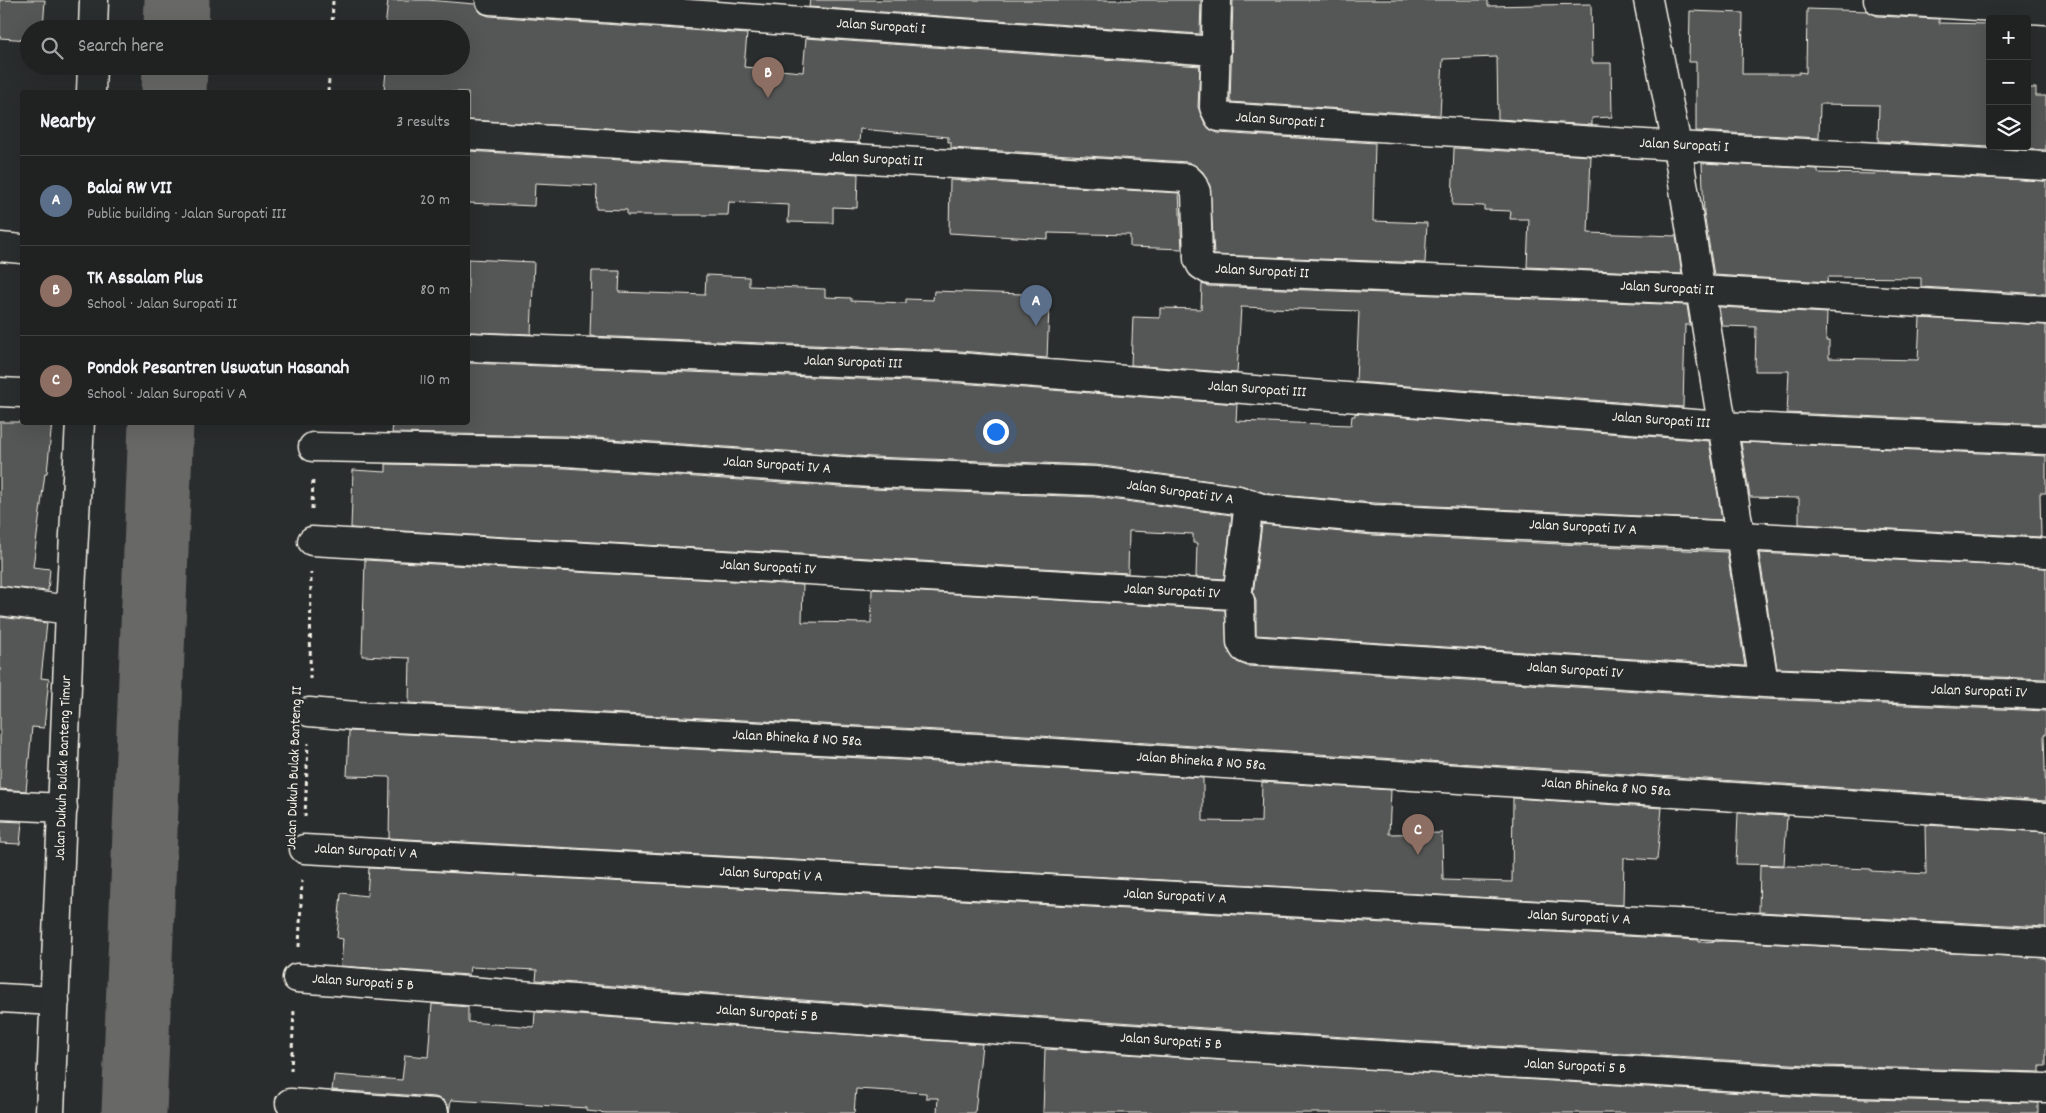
<!DOCTYPE html>
<html lang="en">
<head>
<meta charset="utf-8">
<style>
	:root { --surface:#202222; --page:#282a2a; --text:#f1f3f6; --muted:#a2a4a5; --line:#3d3f40; --accent:#8bbbb9 }
	body { margin:0; font-family:Dekko,sans-serif; background:var(--page); color:var(--text) }
	.controls { position:absolute; right:15px; top:15px; display:grid; overflow:hidden; border-radius:5px; box-shadow:0 5px 20px #0002 }
	.controls button { width:45px; height:45px; display:grid; place-items:center; padding:0; border:0; border-bottom:1px solid var(--line); background:var(--surface); color:var(--text); font:25px sans-serif }
	.you { position:absolute; left:995px; top:431px; width:18px; height:18px; margin:-12px; border:4px solid #fff; border-radius:50%; background:#1a73e8; box-shadow:0 0 0 8px #1a73e833 }
	.badge { display:grid; place-items:center; width:32px; height:32px; border-radius:50%; background:var(--accent); color:#fff; font-size:16px; font-weight:700 }
	.pin { position:absolute; translate:-50% -41px; filter:drop-shadow(0 1px 2px #0008) }
	.pin::after { content:''; position:absolute; top:26px; width:18px; height:15px; background:inherit; clip-path:polygon(0 0,100% 0,50% 100%) }
	.list { margin:0; padding:0; list-style:none }
	h2 { display:flex; justify-content:space-between; align-items:center; height:65px; margin:0; padding:0 20px; font-size:21px }
	h2 small { font-size:16px; font-weight:400; color:var(--muted) }
	.list li { display:grid; grid-template-columns:32px 1fr auto; gap:15px; align-items:center; box-sizing:border-box; height:90px; padding:0 20px; border-top:1px solid var(--line) }
	.list b { display:block; font-size:19px; white-space:nowrap }
	.list p { margin:0; font-size:16px; white-space:nowrap; color:var(--muted) }
	.list em { font-size:16px; font-style:normal; color:var(--muted) }
	.icon { flex:none; width:28px; height:28px; fill:none; stroke:currentColor; stroke-width:2; stroke-linecap:round; stroke-linejoin:round }
	.map { position:relative; flex:none; width:2046px; height:1113px; overflow:hidden }
	.search { position:absolute; background:var(--surface); box-shadow:0 5px 20px #0002; left:20px; top:20px; width:450px; height:55px; display:flex; align-items:center; gap:12px; box-sizing:border-box; padding:0 18px; border-radius:28px; color:var(--muted); font-size:19px }
	.panel { position:absolute; background:var(--surface); box-shadow:0 5px 20px #0002; left:20px; top:90px; width:450px; height:335px; border-radius:5px }
	.map>svg:first-child { display:block }
</style>
</head>
<body>
<div class="map">
<svg width="2046" height="1113" viewBox="0 0 2046 1113">
	<rect width="100%" height="100%" fill="#2a2d2e"/>
	<filter id="ink" filterUnits="userSpaceOnUse"><feTurbulence type="fractalNoise" baseFrequency=".02" numOctaves="2"/><feDisplacementMap in="SourceGraphic" scale="10" xChannelSelector="R" yChannelSelector="G"/><feConvolveMatrix kernelMatrix="1 2 1 2 8 2 1 2 1" color-interpolation-filters="sRGB"/></filter>
	<g filter="url(#ink)">
		<g fill="none" stroke-linecap="round" stroke-linejoin="round">
			<!-- river -->
			<path stroke="#676866" stroke-width="65" d="M176,29l1,-29
				M174,92l1,-26
				M134,1113l27,-691"/>
		</g>
		<!-- building -->
		<path fill="#555756" stroke="#f4f1e8" d="M0,0h45l-2,29h-14v11l-29,-2z
			M388,0h39l48,4 6,9 8,3 258,18 -3,33 59,5 3,-34 394,28 -2,41 7,17 6,6 7,3 157,10 -2,78 54,2 -2,40 -211,-8 -4,-69 -7,-14 -6,-5 -9,-5 -237,-14v-6h-3v-5l-88,-8 -1,14 -391,-23v-28h-84l2,-21 -4,-1v-4h79v-37h-76z
			M810,0h391l-1,34 -391,-27z
			M1233,0h255v6l103,-2 1,59h19l1,54 -20,1v7l-94,-6 -1,-62 -54,2 -3,56 -210,-13z
			M1807,9l61,2 9,5 62,3v4l51,1v122h37v-58h9v8h10v54l-168,-9 1,-36 -59,-1 -1,34 -123,-7v-69h-7l1,-51 53,2 -1,61h57v-2l7,1z
			M1454,148l137,8 -3,77 88,3 6,38 -155,-7 2,-48h-19l1,-8 -27,-1v-4l-32,-1z
			M468,151l390,23 -1,34 -24,-1v16l-45,-1 1,-17 -60,-3 -1,13h-101v-5l-31,-1 1,-23 -62,-3 -1,23 -66,-3z
			M1702,163l116,6v4l59,1 1,-1 168,8v113l-125,-7v-9l-93,-1 -1,5 -113,-7 -10,-62z
			M950,180l229,13 3,56 -52,-2v-12l-82,-2v6l-99,-6z
			M468,259l66,3 -3,72 -63,-2z
			M592,271h28l-1,21 86,3 1,-20 43,2v9l76,3v8l26,1v3l55,2v-4l27,1 1,-9 89,3v13h26l-2,51 -87,-7 -370,-15z
			M1202,284l6,2 479,19 3,20h-5l-2,82 -327,-25 3,-71 -118,-4 -4,66 -106,-8 2,-48 27,1v-10l41,1z
			M1719,307l108,6 -1,28h3v17l89,2 2,-42 126,7v99l-259,-11 2,-42h-34l1,-44 -34,-1z
			M468,363l490,20 279,21 -1,17 115,4 1,-9h3v-3l354,28 13,79 -348,-17 -106,-9 -28,-9 -144,-20 -224,-8 -306,-21 -174,-3 1,-11h75z
			M0,422h52l-5,51h-2l-12,94 17,2 -2,22 -48,-5z
			M1741,442l305,14v37h-6l1,44 -242,-13v-26l-49,-1z
			M386,464l179,4 305,21 224,8 138,18 -8,64 -28,-2 1,-34h-4v-9l-64,-3 -1,42 -777,-45 2,-58 33,2z
			M1262,524l110,11 355,17 18,114 -489,-31v-34l-3,-7z
			M1759,553l287,15v111l-269,-11z
			M365,560l438,25 -1,37 69,1 1,-34 353,21 2,39 10,13 10,4 516,33 283,12v24h-2l2,66 -1068,-69 -569,-29 1,-45 -48,-2z
			M0,617l47,6 -6,55 8,1 -5,49 -12,-1 -6,64 -26,-2z
			M349,731l627,33 227,14v43l58,1 1,-40 129,8 -2,44 53,-1 1,47 69,2 1,-84 149,10 -5,52 -33,-2 -1,47 -1234,-67 1,-61 -43,-1z
			M1738,813l49,3 -3,49 -48,-1z
			M0,821l22,1 -2,22 -20,-1z
			M1925,825l121,7v95l-287,-15 1,-47 111,4v2l55,3z
			M369,868l1330,72v2l25,-1 322,17v108h-6v6l-216,-6 -561,-34 -490,-34 -237,-18 1,-10 -67,-3 -1,8 -128,-9 2,-27 -6,-1 4,-45 26,3z
			M432,1004l36,3v15l66,5 1,-15 447,32 -7,69h-38l1,-15h-12v-5l-70,-4 -2,24h-248l-19,-2v-3l-136,-8 -2,13 -1,-7 -5,-6 -8,-3 -103,-7 2,-15 68,5 3,-25 23,2z
			M1045,1049l777,49 216,5v10h-995z"/>
		<g fill="none" stroke-linecap="round" stroke-linejoin="round">
			<defs>
				<path id="street" d="M490,0l726,51
					M1217,0l-3,107 5,10 458,29 369,20
					M1648,0l29,146 87,537
					M1878,0l168,10
					M468,135l719,43 5,5 4,9 2,67 3,6 8,5 491,20 346,20
					M0,247l22,2
					M468,347l491,20 762,59 325,14
					M0,392l22,1
					M313,447l253,5 305,21 224,8 143,19 27,9 108,10 367,17 306,17
					M312,541l922,54 6,6 1,41 3,6 4,2 516,33 282,12
					M1237,597l12,-94
					M0,601l70,9
					M309,712l47,4 621,32 1069,69
					M0,805l63,3
					M304,849l1742,94
					M297,978l475,36 490,34 561,34 223,6
					M0,998l55,3
					M290,1103l144,10"/>
				<path id="secondary" d="M93,29l1,-29
					M91,92l1,-26
					M50,1113l20,-503 10,-188"/>
			</defs>
			<!-- street casing -->
			<use href="#street" stroke="#f4f1e8" stroke-width="31"/>
			<!-- secondary casing -->
			<use href="#secondary" stroke="#f4f1e8" stroke-width="31"/>
			<!-- path -->
			<path stroke="#f4f1e8" stroke-width="3" stroke-dasharray="4 4" stroke-linecap="butt" d="M332,29l1,-29
				M328,92l2,-26
				M312,509l1,-31
				M310,679l1,-106
				M305,817l3,-74
				M299,947l3,-67
				M291,1071l3,-61"/>
			<!-- street -->
			<use href="#street" stroke="#2a2d2e" stroke-width="28"/>
			<!-- secondary -->
			<use href="#secondary" stroke="#2a2d2e" stroke-width="28"/>
		</g>
	</g>
	<g text-anchor="middle" dominant-baseline="central" stroke-width="4" stroke-linejoin="round" paint-order="stroke">
		<!-- street labels -->
		<g font-size="15" fill="#f4f1e8" stroke="#2a2d2e">
			<text transform="translate(881 27) rotate(4)">Jalan Suropati I</text>
			<text transform="translate(1280 121) rotate(4)">Jalan Suropati I</text>
			<text transform="translate(1684 146) rotate(3)">Jalan Suropati I</text>
			<text transform="translate(876 160) rotate(3)">Jalan Suropati II</text>
			<text transform="translate(1262 272) rotate(3)">Jalan Suropati II</text>
			<text transform="translate(1667 289) rotate(3)">Jalan Suropati II</text>
			<text transform="translate(853 363) rotate(2)">Jalan Suropati III</text>
			<text transform="translate(1257 390) rotate(4)">Jalan Suropati III</text>
			<text transform="translate(1661 421) rotate(4)">Jalan Suropati III</text>
			<text transform="translate(777 466) rotate(4)">Jalan Suropati IV A</text>
			<text transform="translate(1180 493) rotate(8)">Jalan Suropati IV A</text>
			<text transform="translate(1583 528) rotate(3)">Jalan Suropati IV A</text>
			<text transform="translate(768 568) rotate(3)">Jalan Suropati IV</text>
			<text transform="translate(1172 592) rotate(3)">Jalan Suropati IV</text>
			<text transform="translate(1575 671) rotate(4)">Jalan Suropati IV</text>
			<text transform="translate(1979 692) rotate(2)">Jalan Suropati IV</text>
			<text transform="translate(797 739) rotate(3)">Jalan Bhineka 8 NO 58a</text>
			<text transform="translate(1201 762) rotate(4)">Jalan Bhineka 8 NO 58a</text>
			<text transform="translate(64 768) rotate(-88)">Jalan Dukuh Bulak Banteng Timur</text>
			<text transform="translate(295 768) rotate(-88)">Jalan Dukuh Bulak Banteng II</text>
			<text transform="translate(1606 788) rotate(4)">Jalan Bhineka 8 NO 58a</text>
			<text transform="translate(366 852) rotate(3)">Jalan Suropati V A</text>
			<text transform="translate(771 875) rotate(3)">Jalan Suropati V A</text>
			<text transform="translate(1175 897) rotate(3)">Jalan Suropati V A</text>
			<text transform="translate(1579 918) rotate(3)">Jalan Suropati V A</text>
			<text transform="translate(363 983) rotate(4)">Jalan Suropati 5 B</text>
			<text transform="translate(767 1014) rotate(4)">Jalan Suropati 5 B</text>
			<text transform="translate(1171 1042) rotate(4)">Jalan Suropati 5 B</text>
			<text transform="translate(1575 1067) rotate(3)">Jalan Suropati 5 B</text>
		</g>
	</g>
</svg>
<div class="controls">
<button>+</button>
<button>−</button>
<button><svg class="icon" aria-label="layers" viewBox="0 0 24 24"><path d="M12 4l9 5-9 5-9-5zM3 14l9 5 9-5"/></svg></button>
</div>
<div class="you"></div>
<div class="pin badge" style="left:1036px;top:326px;background:#5c6f8a">A</div>
<div class="pin badge" style="left:768px;top:98px;background:#8d6e63">B</div>
<div class="pin badge" style="left:1418px;top:855px;background:#8d6e63">C</div>
<div class="search"><svg class="icon" aria-label="search" viewBox="0 0 24 24"><circle cx="10" cy="10" r="6"/><path d="M15 15l6 6"/></svg>Search here</div>
<section class="panel">
<h2>Nearby<small>3 results</small></h2>
<ul class="list">
<li><span class="badge" style="background:#5c6f8a">A</span><div><b>Balai RW VII</b><p>Public building · Jalan Suropati III</p></div><em>20 m</em></li>
<li><span class="badge" style="background:#8d6e63">B</span><div><b>TK Assalam Plus</b><p>School · Jalan Suropati II</p></div><em>80 m</em></li>
<li><span class="badge" style="background:#8d6e63">C</span><div><b>Pondok Pesantren Uswatun Hasanah</b><p>School · Jalan Suropati V A</p></div><em>110 m</em></li>
</ul>
</section>
</div>
</body>
</html>
